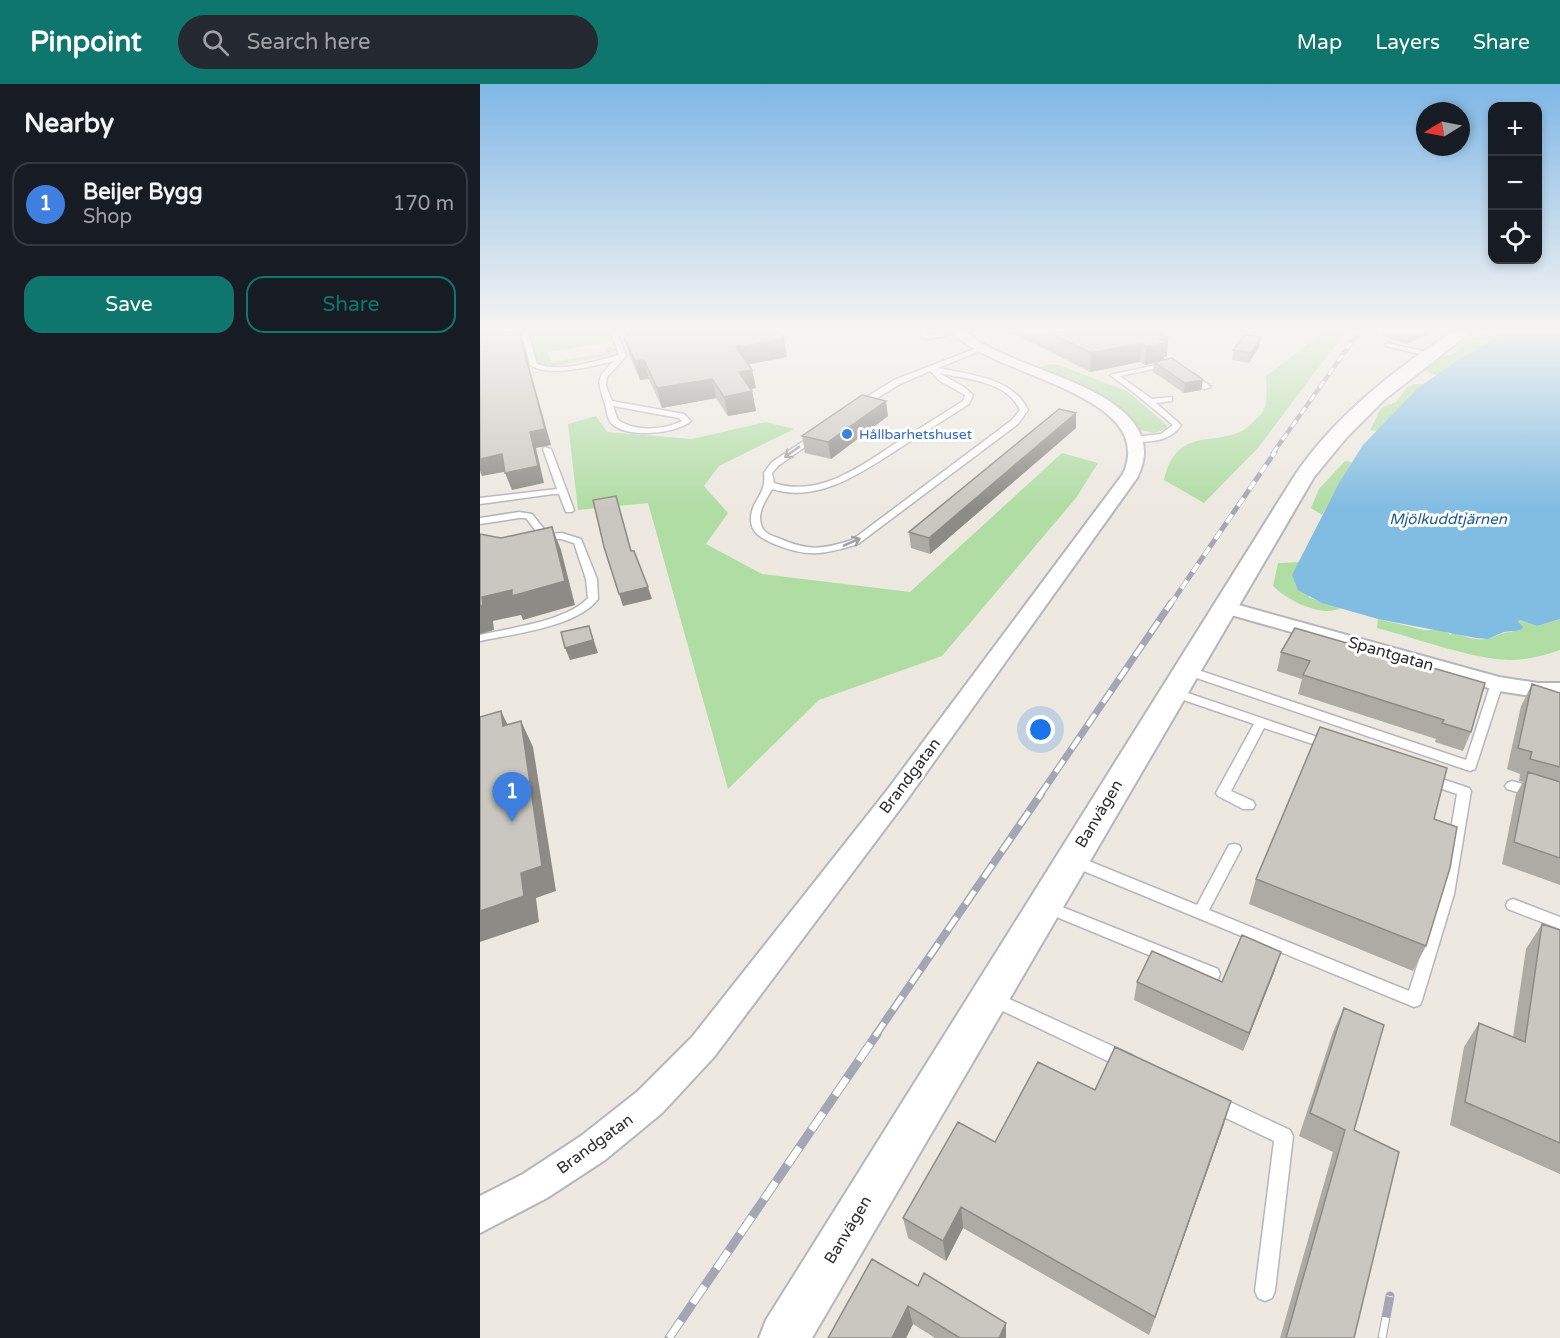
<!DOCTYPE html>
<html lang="en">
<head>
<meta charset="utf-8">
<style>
	:root { --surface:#171b24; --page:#242831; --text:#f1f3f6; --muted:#9ea1a6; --line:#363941; --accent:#0f766e }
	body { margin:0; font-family:"Varela Round",sans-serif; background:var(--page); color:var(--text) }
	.controls { position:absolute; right:18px; top:18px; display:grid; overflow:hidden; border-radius:12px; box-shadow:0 3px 9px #0003 }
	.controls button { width:54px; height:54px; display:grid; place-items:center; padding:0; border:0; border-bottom:2px solid var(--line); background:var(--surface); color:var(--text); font:30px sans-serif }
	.compass { position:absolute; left:936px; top:18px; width:54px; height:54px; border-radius:50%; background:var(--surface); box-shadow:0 3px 9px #0003; rotate:260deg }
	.you { position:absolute; left:561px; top:646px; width:21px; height:21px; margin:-15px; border:4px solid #fff; border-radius:50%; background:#1a73e8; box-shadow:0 0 0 9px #1a73e833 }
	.badge { display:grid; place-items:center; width:39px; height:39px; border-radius:50%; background:var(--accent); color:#fff; font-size:20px; font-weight:700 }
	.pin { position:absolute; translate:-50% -50px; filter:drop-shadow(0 2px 3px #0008) }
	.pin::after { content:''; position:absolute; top:32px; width:21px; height:18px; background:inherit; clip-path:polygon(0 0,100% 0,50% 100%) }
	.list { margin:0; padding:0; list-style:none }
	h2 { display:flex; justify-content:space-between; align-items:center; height:78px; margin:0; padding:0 24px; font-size:26px }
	h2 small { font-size:20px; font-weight:400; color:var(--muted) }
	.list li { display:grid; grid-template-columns:39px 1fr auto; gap:18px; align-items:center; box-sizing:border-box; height:84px; margin:0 12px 12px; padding:0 12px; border:2px solid var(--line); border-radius:18px }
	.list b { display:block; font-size:22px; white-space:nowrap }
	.list p { margin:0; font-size:20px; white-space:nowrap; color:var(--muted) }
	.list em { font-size:20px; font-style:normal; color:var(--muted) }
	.actions { display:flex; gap:12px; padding:18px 24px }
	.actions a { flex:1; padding:14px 0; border:2px solid var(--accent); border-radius:18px; text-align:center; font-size:21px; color:var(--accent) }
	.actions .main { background:var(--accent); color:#fff }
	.icon { flex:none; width:33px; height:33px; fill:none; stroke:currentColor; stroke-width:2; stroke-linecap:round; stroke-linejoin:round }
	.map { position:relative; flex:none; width:1080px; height:1254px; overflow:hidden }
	header { display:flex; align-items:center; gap:36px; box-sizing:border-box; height:84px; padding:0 30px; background:var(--accent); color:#fff }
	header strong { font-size:28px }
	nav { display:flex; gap:33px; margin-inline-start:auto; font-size:21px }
	.search { width:420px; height:54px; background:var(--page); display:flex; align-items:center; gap:15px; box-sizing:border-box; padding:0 21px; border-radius:33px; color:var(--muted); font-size:22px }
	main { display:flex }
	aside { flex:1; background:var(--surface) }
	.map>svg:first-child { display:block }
</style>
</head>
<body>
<header>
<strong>Pinpoint</strong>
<div class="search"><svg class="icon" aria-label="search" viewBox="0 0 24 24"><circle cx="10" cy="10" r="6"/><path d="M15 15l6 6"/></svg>Search here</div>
<nav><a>Map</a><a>Layers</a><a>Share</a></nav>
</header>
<main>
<aside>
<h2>Nearby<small></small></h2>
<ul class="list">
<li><span class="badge" style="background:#3f7fe0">1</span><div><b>Beijer Bygg</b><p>Shop</p></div><em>170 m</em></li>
</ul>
<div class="actions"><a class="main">Save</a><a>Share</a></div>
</aside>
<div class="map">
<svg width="1080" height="1254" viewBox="0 0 1080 1254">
	<rect width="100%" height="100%" fill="#ede9e1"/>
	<!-- green -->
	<path fill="#b0dda4" d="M48,248h81l3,8 -6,3 -58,9 3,10 55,-9v-5l5,-2 5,4 -10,6 -60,11 -8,-3z
		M840,248h25l-87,116 -54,55 -40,-23c15,-63 62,-25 91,-60 3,-3 8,-7 9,-11 4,-8 2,-23 2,-33l48,-36z
		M1009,250l9,4 -40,22 -21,15 -10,-3 -2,-10 31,-9 3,-12z
		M569,280l10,1 68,26 35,30 5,5 -1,3 -12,4 -14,-3 -21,-22 -11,-8 -69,-30 3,-3z
		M934,300h10l-46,47 -8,-1 11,-22 15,-6 11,-15z
		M116,332l11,16 85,7 74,-17 28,7 -75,37 -15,20 24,27 -22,31 56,30 148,18 152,-139 36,10 -22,35 -134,158 -123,44 -91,89 -80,-286 -70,7 -10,-86z
		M865,377l7,1 -30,53 -11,-7 8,-19z
		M821,478l-9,13 18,23 31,10c-20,10 -54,-8 -68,-22l5,-23z
		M898,535l46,11h19l8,5 1,-3c11,4 24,9 35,7 9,-2 15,-7 25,-7l8,-12 17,6 23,-7v31c-17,6 -33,10 -51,10 -37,-1 -94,-22 -132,-32z"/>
	<!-- water -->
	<path fill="#81bce2" d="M1026,248h54v287l-23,7 -17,-6 -2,2 5,5 -2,3 -17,2 -16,7 -12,-1 -98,-19 -56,-16 -24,-13 -6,-15 47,-92 24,-38 55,-57 40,-28z"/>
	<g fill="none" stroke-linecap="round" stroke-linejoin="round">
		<defs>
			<path id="service" d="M42,248h6l9,32c25,9 58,-3 82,-9l-8,-23h6l9,24 -19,21 -1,9 6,15 72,13 7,7c-15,13 -65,18 -80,2 -5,-7 -4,-15 -7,-22 -7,-22 -7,-24 10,-40 -22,5 -64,17 -84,4zM133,322l66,12 3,3c-19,9 -47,11 -64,-1z
				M437,248h7l3,3 34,-2 -35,6z
				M908,259l42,10 1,1 -3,2 -42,-10 -1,-1z
				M502,262l2,1v2l-46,19c32,7 74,9 90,42l-10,14 -160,120c-36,11 -50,14 -86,-1 -10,-5 -20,-9 -21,-22 -1,-21 16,-25 13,-48l8,-11 44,-29 4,2 -1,2 -41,29 -6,7 2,10c45,15 87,-17 122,-40 23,-14 45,-28 67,-42l2,-6 -25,-14 -10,-10 -30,13 -37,23h-6v-4l37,-23zM459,289c28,6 68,8 81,37l-8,10 -160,120c-31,10 -44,11 -74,-2 -8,-3 -15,-5 -17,-14 -4,-13 6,-25 11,-35 48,15 93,-19 131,-43 22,-14 44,-28 66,-42l4,-9 -9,-8z
				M690,278l4,2 -2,1 -52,11 32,23 20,-2v4l-16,2 25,22c-10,16 -31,18 -49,16v-4h3l26,-3 12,-9 -36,-30 -27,-20z
				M707,289h6l18,14 -7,2 -17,-12z
				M64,363l7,2 23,61 -2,2h-6l-7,-18h-6l-73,10v-6l77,-9 -14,-40z
				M39,428l13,2 16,20 14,-1 19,6 16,40 1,20c-21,28 -85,35 -118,42v-6c30,-7 87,-14 108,-37l-2,-19 -12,-36 -13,-4h-23l-2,-2 3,-2 -13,-17h-7l-39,6v-6z
				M706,582l280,94 25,-77 6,-4 6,4 -27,83 -1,3 -5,2 -288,-98 -2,-3z
				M693,604l159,54 2,3 -6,4 -64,-21 -33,63 22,10 2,4 -2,4h-10l-25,-13 -2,-3 38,-69 -85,-29 -2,-3 2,-3z
				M950,691l39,13 2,3 -17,103 -32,106 -2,5 -6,2 -345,-142 -2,-4 2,-4 5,-2 5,2 118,48 32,-60 5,-1 5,1 2,4 -32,61 200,81 31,-97 17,-100 -32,-11 -1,-3 1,-3z
				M1032,697l48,14v10l-53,-16 -2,-3 2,-3z
				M1033,815l47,18v12l-52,-20 -2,-4 2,-4z
				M567,817l171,68 2,5 -2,5 -6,2 -170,-70 -2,-4 2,-4z
				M512,907l140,64 2,6 -2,6 -6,2 -6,-2 -134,-64 -2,-5 2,-5z
				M735,1011l75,35 3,6 -18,155 -3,7 -7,3 -7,-3 -3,-7 19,-150 -65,-31 -3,-6 3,-6z"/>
			<path id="minor" d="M472,248c4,0 10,-1 14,0 5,2 11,8 15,11 11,6 22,11 34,16 46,20 158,48 122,119l-231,323 -192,256 -52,56 -57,47 -58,38 -67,35v-37l43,-22 58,-38 57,-45 54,-54 196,-248 235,-315c37,-81 -133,-98 -171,-142z
				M744,517l275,76 39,6h22v14h-22l-39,-6 -282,-80 -3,-4 3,-4z"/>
			<path id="tertiary" d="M972,248h19l-87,68 -37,37 -33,40 -502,861h-53l7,-18 529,-845c40,-59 98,-104 157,-143z"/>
		</defs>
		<!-- service casing -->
		<use href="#service" stroke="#b5b5bf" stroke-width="3"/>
		<!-- minor casing -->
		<use href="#minor" stroke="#b5b5bf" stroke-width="4"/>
		<!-- tertiary casing -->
		<use href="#tertiary" stroke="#b5b5bf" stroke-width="4"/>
		<!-- service -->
		<use href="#service" fill="#fff" fill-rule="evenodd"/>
		<!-- minor -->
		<use href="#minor" fill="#fff" fill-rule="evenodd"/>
		<!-- tertiary -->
		<use href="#tertiary" fill="#fff" fill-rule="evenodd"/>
		<defs>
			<path id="rail-far4" d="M793,369l86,-121"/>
			<path id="rail-far3" d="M690,521l105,-153"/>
			<path id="rail-far2" d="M560,711l131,-192"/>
			<path id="rail-far1" d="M395,952l166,-242"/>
			<path id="rail" d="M189,1254l208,-304
				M902,1254l8,-42"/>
		</defs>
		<!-- rail-far4 casing -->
		<use href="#rail-far4" stroke="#a4a5b5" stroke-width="4.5"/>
		<!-- rail-far3 casing -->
		<use href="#rail-far3" stroke="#a4a5b5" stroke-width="5"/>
		<!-- rail-far2 casing -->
		<use href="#rail-far2" stroke="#a4a5b5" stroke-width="7"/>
		<!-- rail-far1 casing -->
		<use href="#rail-far1" stroke="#a4a5b5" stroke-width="8"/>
		<!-- rail casing -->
		<use href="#rail" stroke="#a4a5b5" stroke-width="9"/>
		<!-- rail-far4 -->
		<use href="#rail-far4" stroke="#fff" stroke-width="3" stroke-dasharray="8" stroke-linecap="butt"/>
		<!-- rail-far3 -->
		<use href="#rail-far3" stroke="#fff" stroke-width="4" stroke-dasharray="10" stroke-linecap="butt"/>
		<!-- rail-far2 -->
		<use href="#rail-far2" stroke="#fff" stroke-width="4.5" stroke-dasharray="14" stroke-linecap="butt"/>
		<!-- rail-far1 -->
		<use href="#rail-far1" stroke="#fff" stroke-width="5" stroke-dasharray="16" stroke-linecap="butt"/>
		<!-- rail -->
		<use href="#rail" stroke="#fff" stroke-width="7" stroke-dasharray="21" stroke-linecap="butt"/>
	</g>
	<!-- wall -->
	<path fill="#adaba4" d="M145,248l162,25 -39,7 4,6 4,18 -5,1 1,2 4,20 -28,5 -12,-18 -54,10 -13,-29 -9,1 -10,-24 -6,-18 2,-1z
		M531,248h149l8,6 -1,18 -3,1 -1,3 40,20 -2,10 -17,3 -31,-21 1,-9 -9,2 -5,-3 -50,10z
		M903,248h48l-24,12 -25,-8z
		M779,263l-10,16 -17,-3 1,-10z
		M408,332l-57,43 -26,-6 -3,-17z
		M596,344l-146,126 -19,-6 -2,-16z
		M815,544l176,104 -8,19 -28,-9 1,-3 -138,-45 4,-15 -25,-8 4,-19z
		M1052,600l28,9v192l-58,-21 14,-70 7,-12 -4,-1 1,-7 -13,-5 14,-63z
		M954,735l-8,127 -13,25 -164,-67 7,-25z
		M1062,840l18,6v244l-110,-49 14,-78 15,-24 34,14 13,-88z
		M795,886l-32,81 -109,-51 3,-18h85z
		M864,924l10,122v208h-74l53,-186 -34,-16 34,-104z
		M615,1006l129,34 -75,211 -186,-107 -17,33 -38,-23 -5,-20 92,-76z
		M438,1202l88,37v15h-71l-22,-14 -7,14h-78z"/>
	<!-- shaded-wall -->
	<path fill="#8d8b86" d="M39,248l1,2 31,111 -15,3 8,35 -32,7 -7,-17 25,-41z
		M930,248h21l-24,12z
		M781,253l-2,10 -10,16 2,-10z
		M688,254l-1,18 -3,1 -1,5h-9v1l-9,2 1,-18 14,-8z
		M304,255l3,18 -47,9 -4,-19z
		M661,259l-1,19 -50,10 1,-19z
		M164,276l5,19 -9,1 -5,-19z
		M272,286l4,18 -13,3 -4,-19z
		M232,295l4,19 -54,10 -5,-20z
		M723,296l-2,10 -17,3 1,-10z
		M272,307l4,20 -28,5 -4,-19z
		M406,317l2,15 -57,43 -3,-17z
		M596,329v15l-146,126 -1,-16z
		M22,370l7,17 -27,5 -2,-5v-12z
		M72,443l9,23 14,55 -52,15 -2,-5 -28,6 1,9 -14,4v-28l2,-9z
		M168,503l4,12 -29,7 -4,-12z
		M109,542l9,27 -28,7 -5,-12z
		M21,627l12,25 -10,-10z
		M41,637l12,26 23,144 -20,7 3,24 -59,20v-31l41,-38z
		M801,868l-6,18 -32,81 6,-18z
		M751,1017l-7,23 -75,211 6,-18z
		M481,1123l2,21 -17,33 -3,-20z
		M428,1222l5,18 -7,14h-14z
		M526,1239v15h-7z"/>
	<!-- building -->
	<path fill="#c9c7bf" stroke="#8d8b86" stroke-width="1.5" d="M0,248h39l26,97 -15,3 8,34 -33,7 -3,-19 -22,5z
		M145,248h155l4,7 -48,8 16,23 -13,2 13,19 -28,6 -12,-18 -55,9 -13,-28 -9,1 -11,-23 3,-2z
		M568,248h112l8,6 -8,1 5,4 -19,4 -5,-4 -50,10z
		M764,251l17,2 -10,16 -18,-3z
		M692,274l31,22 -18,3 -31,-21z
		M382,311l24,6 -58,41 -26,-6z
		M579,325l17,4 -147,125 -20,-6z
		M136,412l15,55h3l14,36 -29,7 -15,-47 -11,-47z
		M72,443l13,54 -53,15v-6l-30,7 1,8 -3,1v-72l21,4z
		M109,542l4,14 -28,8 -4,-16z
		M815,544l190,55 -14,49 -29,-9 2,-3 -141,-45 7,-14 -29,-9z
		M1052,600l28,9v74l-30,-8 2,-7 -14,-4z
		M21,627l2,15 18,-5 21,145 -21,7 3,23 -44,15v-194z
		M840,643l127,41 -13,51 23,8 -7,41 -24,78 -170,-67z
		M1048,688l32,10v76l-46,-16z
		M1062,840l18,6v213l-95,-41 14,-79 46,19z
		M762,851l39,17 -32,81 -112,-51 15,-31 70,31z
		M864,924l40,17 -30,105 45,22 -45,186h-68l59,-208 -35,-17z
		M635,963l116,54 -76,216 -194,-110 -18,34 -40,-23 55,-96 37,20 43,-80 57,28z
		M392,1175l46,27 6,-13 82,50 -7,15h-39l-52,-32 -16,32h-64z"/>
	<!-- one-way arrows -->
	<defs><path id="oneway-shaft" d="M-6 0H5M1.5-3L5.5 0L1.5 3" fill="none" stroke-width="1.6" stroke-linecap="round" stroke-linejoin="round" transform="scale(1.5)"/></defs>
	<g stroke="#a0a0a0">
		<use href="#oneway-shaft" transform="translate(312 368) rotate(145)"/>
		<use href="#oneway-shaft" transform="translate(372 458) rotate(-24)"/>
	</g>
	<!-- sky -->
	<linearGradient id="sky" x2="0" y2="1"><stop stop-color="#7fb7e6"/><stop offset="0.58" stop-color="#f7f5f2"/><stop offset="1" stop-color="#f7f5f2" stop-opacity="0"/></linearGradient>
	<rect width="1080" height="424" fill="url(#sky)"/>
	<!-- markers -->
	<circle fill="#3f7fe0" stroke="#fff" stroke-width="2" cx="367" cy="350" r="6"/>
	<g text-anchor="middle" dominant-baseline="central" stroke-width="6" stroke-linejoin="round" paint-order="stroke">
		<!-- far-shop labels -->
		<g font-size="14" fill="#366cbe" stroke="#fff" text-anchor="start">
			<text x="379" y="350">Hållbarhetshuset</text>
		</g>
		<!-- far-water labels -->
		<g font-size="15" font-style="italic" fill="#1d5a91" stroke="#fff">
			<text x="968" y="435">Mjölkuddtjärnen</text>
		</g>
		<!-- street labels -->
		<g font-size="16" fill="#2d2d2d" stroke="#fff">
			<text transform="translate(911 570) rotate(16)">Spantgatan</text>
			<text transform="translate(430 692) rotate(-53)">Brandgatan</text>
			<text transform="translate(619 730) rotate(-59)">Banvägen</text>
			<text transform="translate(115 1060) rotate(-36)">Brandgatan</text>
			<text transform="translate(368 1146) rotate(-59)">Banvägen</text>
		</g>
	</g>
</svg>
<div class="controls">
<button>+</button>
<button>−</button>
<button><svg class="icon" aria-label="locate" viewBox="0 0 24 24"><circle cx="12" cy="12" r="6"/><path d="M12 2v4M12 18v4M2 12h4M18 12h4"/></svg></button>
</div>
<svg class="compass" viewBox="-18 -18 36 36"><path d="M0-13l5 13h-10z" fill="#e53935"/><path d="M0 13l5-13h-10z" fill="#9ea1a6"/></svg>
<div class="you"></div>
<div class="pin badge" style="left:32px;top:738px;background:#3f7fe0">1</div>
</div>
</main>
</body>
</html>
